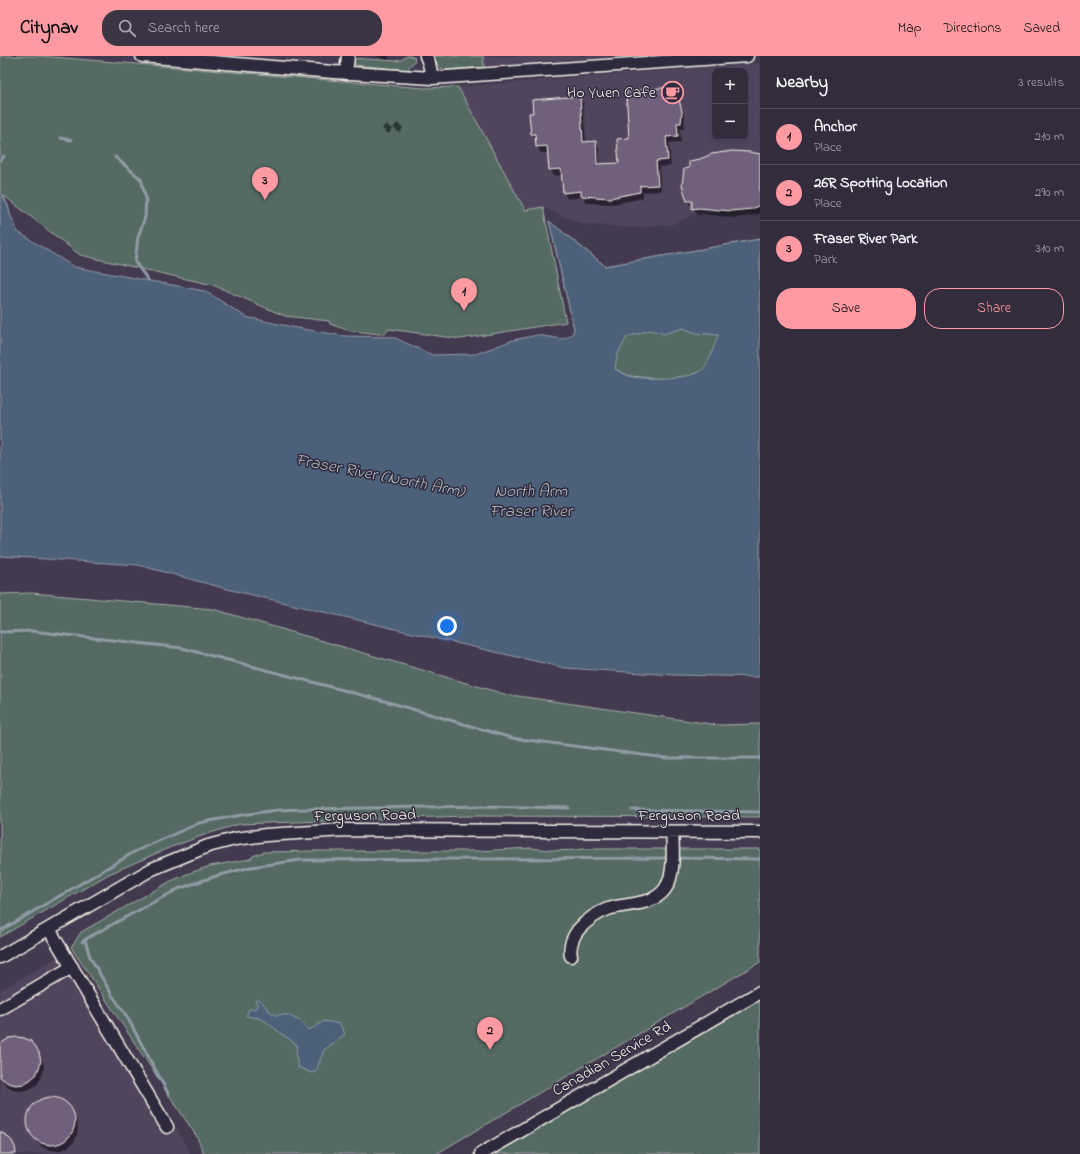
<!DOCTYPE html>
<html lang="en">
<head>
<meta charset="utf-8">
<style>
	:root { --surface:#322c3c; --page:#3a3443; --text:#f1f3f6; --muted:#a8a7af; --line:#4d4856; --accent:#ff9aa2 }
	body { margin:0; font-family:"Indie Flower",sans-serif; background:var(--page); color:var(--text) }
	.controls { position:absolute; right:12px; top:12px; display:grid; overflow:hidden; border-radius:8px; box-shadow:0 2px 6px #0003 }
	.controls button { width:36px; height:36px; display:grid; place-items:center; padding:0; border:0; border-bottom:1px solid var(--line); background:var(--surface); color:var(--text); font:20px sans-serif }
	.you { position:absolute; left:447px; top:570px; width:14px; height:14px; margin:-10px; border:3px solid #fff; border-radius:50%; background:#1a73e8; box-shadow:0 0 0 6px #1a73e833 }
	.badge { display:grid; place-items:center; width:26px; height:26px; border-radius:50%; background:var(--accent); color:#111; font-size:13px; font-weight:700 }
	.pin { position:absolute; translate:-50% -33px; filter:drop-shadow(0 1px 2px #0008) }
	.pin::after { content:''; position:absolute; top:21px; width:14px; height:12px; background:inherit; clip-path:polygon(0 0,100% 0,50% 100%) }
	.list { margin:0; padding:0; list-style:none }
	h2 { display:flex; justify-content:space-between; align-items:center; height:52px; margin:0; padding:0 16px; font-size:17px }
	h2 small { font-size:13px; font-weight:400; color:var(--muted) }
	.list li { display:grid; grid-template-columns:26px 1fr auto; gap:12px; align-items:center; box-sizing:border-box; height:56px; padding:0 16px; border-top:1px solid var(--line) }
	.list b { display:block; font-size:15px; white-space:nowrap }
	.list p { margin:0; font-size:13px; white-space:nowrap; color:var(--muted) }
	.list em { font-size:13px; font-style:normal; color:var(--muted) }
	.actions { display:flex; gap:8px; padding:12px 16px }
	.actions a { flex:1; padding:9px 0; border:1px solid var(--accent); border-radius:16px; text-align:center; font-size:14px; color:var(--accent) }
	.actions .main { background:var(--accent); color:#111 }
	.icon { flex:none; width:22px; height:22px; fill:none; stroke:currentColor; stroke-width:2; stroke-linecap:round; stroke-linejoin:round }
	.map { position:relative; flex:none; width:760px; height:1098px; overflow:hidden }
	header { display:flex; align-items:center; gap:24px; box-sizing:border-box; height:56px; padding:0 20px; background:var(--accent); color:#111 }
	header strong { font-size:19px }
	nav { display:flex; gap:22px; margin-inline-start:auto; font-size:14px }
	.search { width:280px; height:36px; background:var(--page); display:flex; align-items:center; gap:10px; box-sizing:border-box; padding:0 14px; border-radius:16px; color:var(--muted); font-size:15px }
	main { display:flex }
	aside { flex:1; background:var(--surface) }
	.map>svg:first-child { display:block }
</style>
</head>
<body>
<header>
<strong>Citynav</strong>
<div class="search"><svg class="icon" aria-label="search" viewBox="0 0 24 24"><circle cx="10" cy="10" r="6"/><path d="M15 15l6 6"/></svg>Search here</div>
<nav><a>Map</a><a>Directions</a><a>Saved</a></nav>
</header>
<main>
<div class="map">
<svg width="760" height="1098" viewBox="0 0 760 1098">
	<rect width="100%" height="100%" fill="#433a50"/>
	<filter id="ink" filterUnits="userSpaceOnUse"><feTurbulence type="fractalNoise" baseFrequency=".025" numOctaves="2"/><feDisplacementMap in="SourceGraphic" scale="8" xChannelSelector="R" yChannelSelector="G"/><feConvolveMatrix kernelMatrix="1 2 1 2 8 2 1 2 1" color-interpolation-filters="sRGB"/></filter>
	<g filter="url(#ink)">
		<!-- built -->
		<path fill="#51455d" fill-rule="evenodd" d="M483,0h137l-136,11z
			M760,7v143l-68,9 -19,9 -40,4 -52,-4 -38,-17 -18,3 -67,-123zM715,15h30v66h-30z
			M72,893l119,205h-191v-164z"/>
		<!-- green -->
		<path fill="#546a64" stroke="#a4aea6" d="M0,0h41l383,32 34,-1 67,123 18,-3 23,115 -106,17 -71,-10 -4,5h-6l-23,-3h-6l-20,-7 -1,-3 -44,-5 -72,-31 -133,-30 -77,-60 5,11 2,8 -10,12z
			M407,0h3l5,2 -1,4 -5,5v3l-54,-5 -3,-4v-3l43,3 6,-1z
			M433,0h50l1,11 -39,3 -6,-3z
			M549,165l56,45 155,-27v87l-58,45 -13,5 -25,3 -34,-3 -15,-7 -42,-36 1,-5z
			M32,537l181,16 291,85 214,31 42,-1v93l-294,-1 -227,8 -35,11 -33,12 -62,27 -109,63v-343z
			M531,792c18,2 35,4 52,1h177v113l-324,192h-232l-7,-17 -126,-190c5,-5 6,-10 10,-15l90,-51 16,-7 23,-8 40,-7 3,-3 10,-4 50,-1h165z
			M760,944v154h-265z"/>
		<!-- water -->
		<path fill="#4e6179" stroke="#909ba5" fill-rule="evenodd" d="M0,135l8,15 2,8 8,18 56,35 131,24 41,26 46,10 52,9 49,1 39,18 44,-1 37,-14 25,-5 23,4 7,-2 5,-4 1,-5 -25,-107 56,45 155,-27v438l-86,-2 -109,-7 -157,-36 -177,-42 -93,-25 -138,-9zM683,272l13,5 22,2c-3,9 -10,31 -17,36 -10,8 -60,9 -72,5 -5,-2 -10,-5 -14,-7l2,-14 10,-18 23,-7 14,4z
			M257,943l5,3 6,8 7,5h13l14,7 6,8 5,-2 11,-7 16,3 5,10 -21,16 -8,21 -4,2 -14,-6 -2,-11 1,-11 -23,-17 -7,-6 -8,-4 -13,-2 3,-7 7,-1 2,-4 -3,-2z"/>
		<!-- shadow -->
		<path fill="#0007" d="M376,0h13l-1,4z
			M673,32l4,7 1,6h1l3,6 3,11 -1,11h-4l1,13 -12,1 2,23 -12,1 2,24 -18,1v6l-29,6 -28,-1 -3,-6 -16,2 -3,-7 -2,-17 -8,1 -4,-7 -1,-16h-8l-4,-6v-7h-1l-4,-6 47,-37 4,6 3,40 9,-1 4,7 1,16 20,-1 10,-25z
			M397,67l6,5 -3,5 -7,-5z
			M386,68l6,5 -3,5 -7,-5z
			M760,99v58l-4,2 -21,3 -32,-4 -6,1 -4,-8h-2l-3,-6z
			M0,990l35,1 8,14 1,7 -2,7 -3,7 -5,5 -7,3 -7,1 -7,-2 -6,-3 -7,-9z
			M51,1042l7,1 7,3 5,5 7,14 1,7 -1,7 -3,7 -6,5 -6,3 -7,1 -8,-2 -6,-3 -4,-5 -7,-14 -1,-7 1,-6 3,-7 5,-4 6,-4z"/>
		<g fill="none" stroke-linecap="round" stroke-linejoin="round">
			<!-- stream -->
			<path stroke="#909ba5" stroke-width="3" d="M61,82l10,2
				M115,101l26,22 5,20 -1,18 -7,20 -3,25 13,18
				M0,105l4,-5
				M0,576l32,-1 150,17 199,52 131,38 154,20h94
				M632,754l128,2
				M679,802l81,1
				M0,875l136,-80 63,-28 42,-8 36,-5 31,-1 176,-3 85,2
				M85,884l5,17 22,38 14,20 43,80
				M82,886l7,-5 89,-48 38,-13 35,-9 50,-7 364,-2"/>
		</g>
		<!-- building -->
		<path fill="#71607b" stroke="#f4f1e8" d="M674,31l1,13h4l3,11 -1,12h-4l1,13 -12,1 2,23 -12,1 2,24 -18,1v6l-30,6 -29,-2v-5l-18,2 -2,-24 -12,1 -2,-24 -11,1 -1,-13h-4l-2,-21h4l-1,-13 48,-4 3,46 13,-1 1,23 22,-1 -2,-24 12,-1 -3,-47z
			M732,95l18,1 10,2v51l-8,4 -21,2 -32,-3 -7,1v-8h-5l-5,-16 2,-16 5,-1v-7l11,-2 12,-5z
			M17,981l7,1 7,3 5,6 3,6 2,8 -2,7 -3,7 -6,5 -7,4 -7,1 -8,-2 -8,-6v-32l3,-3 6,-4z
			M27 1065a24 24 0 1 1 48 0a24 24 0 1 1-48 0Z
			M0,1076l6,3 6,6 3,6 1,7h-16z"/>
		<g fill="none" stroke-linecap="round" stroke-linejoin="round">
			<defs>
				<path id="minor" d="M142,0l191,16 99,6 315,-22
					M426,0l3,7 3,15
					M346,17l2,-17
					M49,873l118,198
					M571,900c-2,-9 2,-19 7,-26 8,-9 19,-17 30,-21 18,-6 45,-3 57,-20 10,-13 8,-41 7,-57
					M0,901l152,-88 56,-23 27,-7 31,-4 79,-5 415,2
					M0,953l72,-42
					M481,1098l279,-162"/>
			</defs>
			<!-- minor casing -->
			<use href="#minor" stroke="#f4f1e8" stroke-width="15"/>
			<!-- minor -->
			<use href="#minor" stroke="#2f2a3d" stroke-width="12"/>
		</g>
	</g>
	<!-- icons -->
	<defs>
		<symbol id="cafe-ring" viewBox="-11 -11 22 22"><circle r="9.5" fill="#2f2a3d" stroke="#ff9aa2" stroke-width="1.5"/><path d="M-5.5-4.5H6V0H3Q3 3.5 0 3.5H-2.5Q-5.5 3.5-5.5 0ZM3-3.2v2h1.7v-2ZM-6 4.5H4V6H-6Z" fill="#ff9aa2"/></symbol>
	</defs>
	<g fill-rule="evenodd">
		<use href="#cafe-ring" x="660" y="24" width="25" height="25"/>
	</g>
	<g text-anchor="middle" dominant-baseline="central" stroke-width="3" stroke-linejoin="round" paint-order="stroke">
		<!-- poi labels -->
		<g font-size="16" fill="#f4f1e8" stroke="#2f2a3d" text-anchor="end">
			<text x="656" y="37">Ho Yuen Cafe</text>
		</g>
		<!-- street labels -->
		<g font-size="16" fill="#f4f1e8" stroke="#2f2a3d">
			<text transform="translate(365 760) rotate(-1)">Ferguson Road</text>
			<text x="689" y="760">Ferguson Road</text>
			<text transform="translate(612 1003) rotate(-30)">Canadian Service Rd</text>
		</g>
		<!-- water labels -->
		<g font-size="17" font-style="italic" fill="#b2b7bc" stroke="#2f2a3d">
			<text transform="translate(380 420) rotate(11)">Fraser River (North Arm)</text>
			<text x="531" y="435">North Arm<tspan x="531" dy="20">Fraser River</tspan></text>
		</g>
	</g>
</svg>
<div class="controls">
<button>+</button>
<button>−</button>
</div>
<div class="you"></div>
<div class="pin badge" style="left:464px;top:255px">1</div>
<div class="pin badge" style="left:490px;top:994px">2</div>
<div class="pin badge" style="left:265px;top:144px">3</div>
</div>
<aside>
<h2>Nearby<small>3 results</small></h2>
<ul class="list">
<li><span class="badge">1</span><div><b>Anchor</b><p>Place</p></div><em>210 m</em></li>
<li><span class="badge">2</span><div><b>26R Spotting Location</b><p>Place</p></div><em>290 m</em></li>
<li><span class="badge">3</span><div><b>Fraser River Park</b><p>Park</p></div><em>310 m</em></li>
</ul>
<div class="actions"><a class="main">Save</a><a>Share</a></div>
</aside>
</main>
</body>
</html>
